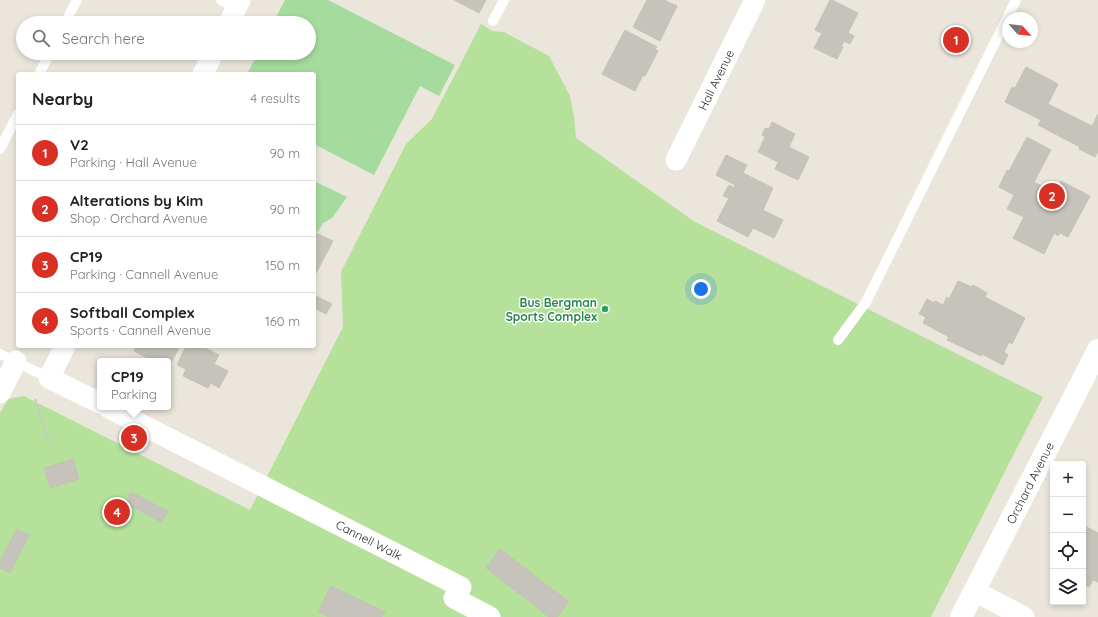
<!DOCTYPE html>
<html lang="en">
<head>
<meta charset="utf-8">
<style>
	:root { --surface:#fff; --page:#f2f2f2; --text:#202124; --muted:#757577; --line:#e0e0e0; --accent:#d93025 }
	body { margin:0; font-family:Quicksand,sans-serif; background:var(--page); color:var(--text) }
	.controls { position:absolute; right:12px; bottom:12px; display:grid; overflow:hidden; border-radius:4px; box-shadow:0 2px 6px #0003 }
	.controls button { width:36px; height:36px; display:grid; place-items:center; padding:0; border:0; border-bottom:1px solid var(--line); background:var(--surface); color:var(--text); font:20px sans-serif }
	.compass { position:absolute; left:1002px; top:12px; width:36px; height:36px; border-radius:50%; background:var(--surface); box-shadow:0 2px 6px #0003; rotate:117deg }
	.you { position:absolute; left:701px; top:289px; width:14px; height:14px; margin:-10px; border:3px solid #fff; border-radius:50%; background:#1a73e8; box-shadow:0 0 0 6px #1a73e833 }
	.badge { display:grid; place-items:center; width:26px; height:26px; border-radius:50%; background:var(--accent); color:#fff; font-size:13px; font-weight:700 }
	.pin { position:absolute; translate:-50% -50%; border:2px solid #fff; box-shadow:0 1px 4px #0006 }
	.popup { position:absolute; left:97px; top:358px; width:74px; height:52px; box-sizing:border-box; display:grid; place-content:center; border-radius:4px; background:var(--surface); filter:drop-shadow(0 1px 3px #0005); font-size:13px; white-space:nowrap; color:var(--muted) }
	.popup b { font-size:15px; color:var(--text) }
	.popup::after { content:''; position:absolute; left:50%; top:100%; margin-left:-8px; border:8px solid transparent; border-top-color:var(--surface) }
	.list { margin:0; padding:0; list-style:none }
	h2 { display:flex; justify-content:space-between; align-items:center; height:52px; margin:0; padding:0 16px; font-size:17px }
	h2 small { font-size:13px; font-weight:400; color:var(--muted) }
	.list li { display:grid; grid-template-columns:26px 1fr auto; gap:12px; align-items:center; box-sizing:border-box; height:56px; padding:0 16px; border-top:1px solid var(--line) }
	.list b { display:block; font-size:15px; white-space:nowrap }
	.list p { margin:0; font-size:13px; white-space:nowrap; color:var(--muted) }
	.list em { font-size:13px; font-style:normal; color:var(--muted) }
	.icon { flex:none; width:22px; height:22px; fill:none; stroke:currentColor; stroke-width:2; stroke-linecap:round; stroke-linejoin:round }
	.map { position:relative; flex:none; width:1098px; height:617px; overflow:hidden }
	.search { position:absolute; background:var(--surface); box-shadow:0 2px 6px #0003; left:16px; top:16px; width:300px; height:44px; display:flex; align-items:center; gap:10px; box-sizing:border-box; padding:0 14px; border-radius:22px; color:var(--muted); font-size:15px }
	.panel { position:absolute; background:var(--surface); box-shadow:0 2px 6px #0003; left:16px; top:72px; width:300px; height:276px; border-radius:4px }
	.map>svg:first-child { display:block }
</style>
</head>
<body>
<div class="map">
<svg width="1098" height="617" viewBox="0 0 1098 617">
	<rect width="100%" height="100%" fill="#eae6dc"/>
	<!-- green -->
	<path fill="#a6db9e" d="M285,0h43l127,65 -16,31 -19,-10 -46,89 -60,-31v-70h-67l11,-21h51v-30h-36z
		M314,181l33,16 -15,21 -9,5 -5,9 -4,-2z"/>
	<!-- pitch -->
	<path fill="#b5e19a" d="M481,24l11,7 12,1 45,24 21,40 4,20 2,22 119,84 348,175 -112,220h-931v-204l8,-14 16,-3 226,114 93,-183 -2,-55 65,-128 26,-25z"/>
	<!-- building -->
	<path fill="#c5c3bb" stroke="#c5c2b6" d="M454,0h32l-7,13z
		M647,0h17l13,6 -17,35 -27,-14z
		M830,0h2l26,13 -10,20 6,3 -4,8 -6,-3 -3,6h2l-6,12 -23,-11 8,-15 -7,-3z
		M625,30l32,17 -2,2 3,2 -13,25 -2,-1 -8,16 -33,-17z
		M1026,67l32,17 -10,20 44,22 6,-12v37l-3,6 -16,-8 1,-2 -42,-22 3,-5 -36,-18 7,-15 3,1z
		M772,122l23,12 -6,13 20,10 -11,23 -23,-11 3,-7 -20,-10 7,-15 -3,-2 3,-7 4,1z
		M1027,137l24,13 -17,32 21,11 6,-12 29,15 -22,41 -8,-4 -2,3 -4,-3 -10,21 -31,-16 11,-21 -17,-8 7,-14 -15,-8 8,-17 2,1z
		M726,155l21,10 -4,8 30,15 -10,22 20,10 -9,18 -21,-10 -5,9 -31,-16 12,-23 -6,-2 6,-11 5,3 1,-3 -19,-10z
		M314,232l19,9 -19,36z
		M958,281l14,6 1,-2 14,8 -2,4 40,21 -13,26 -3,-2 -5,10 4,3 -5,10 -21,-11 -1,2 -34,-16 2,-3 -26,-14 3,-6 -7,-3 8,-15 7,4 1,-2 8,4 4,-8 2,2z
		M314,295l18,9 -6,10 -12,-6z
		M136,346h44l-12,22v-7h-15l-19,-10z
		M186,346h6l6,3 1,-3h2l18,9 -5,9 14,7 -9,17 -8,-5 -3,5 -25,-12 3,-7 -9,-4z
		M73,459l6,20 -29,9 -6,-20z
		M131,492l37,19 -7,11 -36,-19z
		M1083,525l15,8v49l-5,-2 -4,7 -6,-4z
		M17,529l12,6 -19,38 -10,-5v-7z
		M500,549l69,53 -12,15h-8l-63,-49z
		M331,586l54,26 -3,5h-53l-11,-5z"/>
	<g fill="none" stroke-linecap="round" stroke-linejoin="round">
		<!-- path -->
		<path stroke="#c7c7c7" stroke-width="2.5" stroke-dasharray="3 2" stroke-linecap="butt" d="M35,399l14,40"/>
		<!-- lane -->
		<path stroke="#fff" stroke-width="10" d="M221,0l15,8
			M493,21l11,-21
			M65,23l12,-23
			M39,74l11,-21
			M0,149l18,-35
			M838,340l28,-38 150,-302
			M0,354l49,24"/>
		<!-- street -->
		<path stroke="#fff" stroke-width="21" d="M229,23l11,-23
			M203,74l10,-21
			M676,160l79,-160
			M65,346l-16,32 51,25
			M0,393l16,-32
			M107,407l354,180 -7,11 36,19
			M974,591l50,26"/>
		<!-- secondary -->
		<path stroke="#fff" stroke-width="22" d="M961,617l137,-267"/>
	</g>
	<!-- markers -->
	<circle fill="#2e9e5b" stroke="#fff" stroke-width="1.5" cx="605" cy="309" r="4"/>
	<g text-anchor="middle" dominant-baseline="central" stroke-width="3" stroke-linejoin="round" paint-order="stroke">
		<!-- street labels -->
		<g font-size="12" fill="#292929" stroke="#fff">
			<text transform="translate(716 80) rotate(-64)">Hall Avenue</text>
			<text transform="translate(1030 483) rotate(-63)">Orchard Avenue</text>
			<text transform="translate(369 540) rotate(27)">Cannell Walk</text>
		</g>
		<!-- leisure labels -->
		<g font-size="12" font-weight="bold" fill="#27864d" stroke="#fff" text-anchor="end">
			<text x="597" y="302">Bus Bergman<tspan x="597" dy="14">Sports Complex</tspan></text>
		</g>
	</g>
</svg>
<div class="controls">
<button>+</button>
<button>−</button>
<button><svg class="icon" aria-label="locate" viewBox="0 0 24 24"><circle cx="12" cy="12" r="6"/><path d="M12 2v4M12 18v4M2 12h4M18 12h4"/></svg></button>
<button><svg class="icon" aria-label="layers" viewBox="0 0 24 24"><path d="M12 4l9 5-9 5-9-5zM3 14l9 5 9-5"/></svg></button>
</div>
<svg class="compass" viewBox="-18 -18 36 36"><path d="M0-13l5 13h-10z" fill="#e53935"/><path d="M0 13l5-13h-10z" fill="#757577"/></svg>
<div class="you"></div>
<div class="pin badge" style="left:956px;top:40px">1</div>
<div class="pin badge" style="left:1052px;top:196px">2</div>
<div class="pin badge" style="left:134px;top:438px">3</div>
<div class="popup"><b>CP19</b>Parking</div>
<div class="pin badge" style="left:117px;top:512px">4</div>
<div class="search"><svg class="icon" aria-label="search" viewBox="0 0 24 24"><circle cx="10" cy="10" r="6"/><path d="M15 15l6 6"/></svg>Search here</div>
<section class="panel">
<h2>Nearby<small>4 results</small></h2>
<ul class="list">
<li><span class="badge">1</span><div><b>V2</b><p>Parking · Hall Avenue</p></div><em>90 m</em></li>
<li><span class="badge">2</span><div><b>Alterations by Kim</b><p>Shop · Orchard Avenue</p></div><em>90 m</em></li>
<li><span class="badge">3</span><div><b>CP19</b><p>Parking · Cannell Avenue</p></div><em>150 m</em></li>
<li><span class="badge">4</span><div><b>Softball Complex</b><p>Sports · Cannell Avenue</p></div><em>160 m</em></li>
</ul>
</section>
</div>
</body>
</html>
